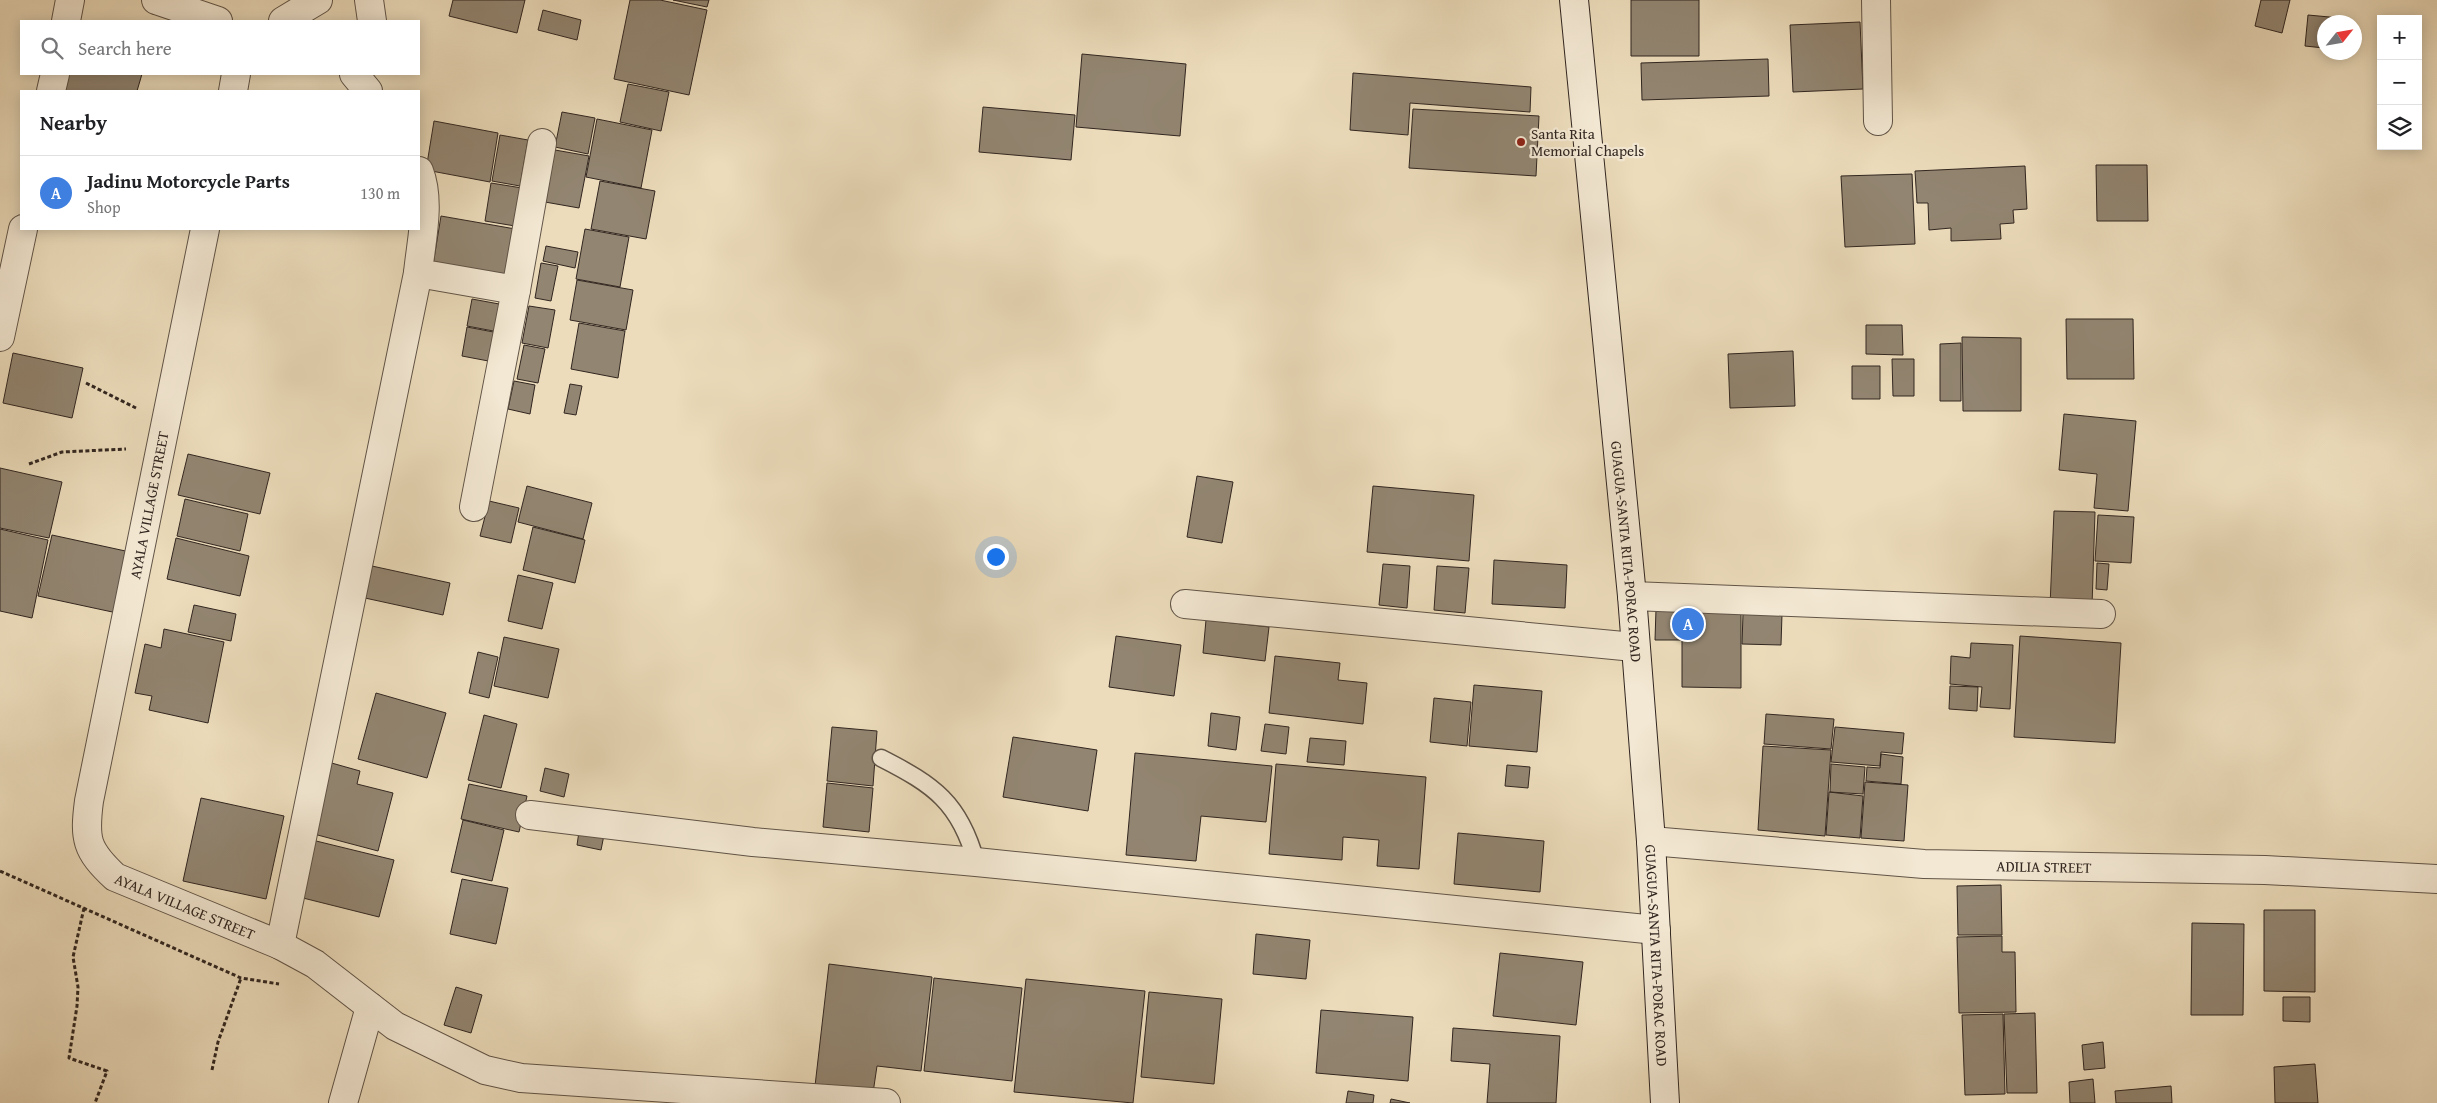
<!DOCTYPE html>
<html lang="en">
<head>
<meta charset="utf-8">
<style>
	:root { --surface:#fff; --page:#f6f6f6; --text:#202124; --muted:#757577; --line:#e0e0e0; --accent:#0b8043 }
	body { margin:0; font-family:"Gentium Book Plus",serif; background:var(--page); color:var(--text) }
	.controls { position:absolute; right:15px; top:15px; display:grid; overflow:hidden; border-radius:0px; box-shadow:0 2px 12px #0003 }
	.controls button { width:45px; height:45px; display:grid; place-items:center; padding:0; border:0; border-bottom:1px solid var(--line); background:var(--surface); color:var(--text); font:25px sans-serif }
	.compass { position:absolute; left:2317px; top:15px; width:45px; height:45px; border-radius:50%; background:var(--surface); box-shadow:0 2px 12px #0003; rotate:59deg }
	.you { position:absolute; left:995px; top:556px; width:18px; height:18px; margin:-12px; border:4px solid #fff; border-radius:50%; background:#1a73e8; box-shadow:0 0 0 8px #1a73e833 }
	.badge { display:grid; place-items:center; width:32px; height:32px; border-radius:50%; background:var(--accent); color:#fff; font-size:16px; font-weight:700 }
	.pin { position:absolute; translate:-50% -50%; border:2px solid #fff; box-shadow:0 1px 5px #0006 }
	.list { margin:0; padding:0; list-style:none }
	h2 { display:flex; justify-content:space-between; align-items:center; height:65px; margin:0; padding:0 20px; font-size:21px }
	h2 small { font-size:16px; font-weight:400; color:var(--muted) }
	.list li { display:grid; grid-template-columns:32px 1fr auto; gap:15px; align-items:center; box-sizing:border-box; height:75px; padding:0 20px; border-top:1px solid var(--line) }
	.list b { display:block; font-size:19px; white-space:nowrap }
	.list p { margin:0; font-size:16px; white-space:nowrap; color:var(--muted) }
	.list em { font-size:16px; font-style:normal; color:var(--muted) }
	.icon { flex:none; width:28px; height:28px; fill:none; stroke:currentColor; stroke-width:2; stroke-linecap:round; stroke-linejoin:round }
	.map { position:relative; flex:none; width:2437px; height:1103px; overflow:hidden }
	.search { position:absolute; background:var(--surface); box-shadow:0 2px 12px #0003; left:20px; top:20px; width:400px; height:55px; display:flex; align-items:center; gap:12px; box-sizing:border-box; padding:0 18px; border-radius:0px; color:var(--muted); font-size:19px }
	.panel { position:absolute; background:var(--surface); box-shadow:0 2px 12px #0003; left:20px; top:90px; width:400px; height:140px; border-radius:0px }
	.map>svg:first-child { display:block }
</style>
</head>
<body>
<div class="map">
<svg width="2437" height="1103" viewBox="0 0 2437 1103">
	<rect width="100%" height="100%" fill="#ecdcbb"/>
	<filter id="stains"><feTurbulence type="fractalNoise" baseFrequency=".004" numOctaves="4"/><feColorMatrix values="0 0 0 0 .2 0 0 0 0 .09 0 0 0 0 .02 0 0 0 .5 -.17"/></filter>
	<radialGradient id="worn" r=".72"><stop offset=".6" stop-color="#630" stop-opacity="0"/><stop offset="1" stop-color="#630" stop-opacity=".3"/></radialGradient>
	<!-- building -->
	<path fill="#928571" stroke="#312620" d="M453,0h72l-8,33 -68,-17z
		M630,0h30l47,10 -18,85 -75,-16z
		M673,0h36l-2,7z
		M1631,0h68v56h-68z
		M2261,0h29l-8,33 -27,-7z
		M543,10l38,10 -4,20 -39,-10z
		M2308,15l32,3v4h-16v26l-19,-2z
		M1860,22l3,67 -70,3 -3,-67z
		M1082,54l104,10 -6,72 -104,-9z
		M1768,59l1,37 -127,4 -1,-37z
		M1353,73l178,14 -1,25 -120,-9 -2,32 -58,-5z
		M65,74h77l-5,17h-77z
		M628,84l41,8 -8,39 -41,-9z
		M983,107l92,8 -4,45 -92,-8z
		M1413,109l126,7 -3,60 -127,-8z
		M562,112l33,6 -7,36 -33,-7z
		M597,119l55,11 -11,58 -55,-11z
		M434,121l64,12 -8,49 -64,-12z
		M500,135l28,5 -8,46 -28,-5z
		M555,150l34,6 -10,52 -34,-6z
		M2096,165h51l1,56h-51z
		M2025,166l2,43 -14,1 1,13 -14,1 1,15 -50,2v-13l-22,2 -1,-27h-11l-2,-32z
		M1912,174l3,70 -70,3 -4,-71z
		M600,181l55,10 -9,48 -55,-10z
		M491,183l31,5 -7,38 -30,-5z
		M441,216l80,14 -9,49 -79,-14z
		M585,229l44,8 -9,50 -44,-8z
		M546,246l32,6 -3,16 -32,-7z
		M541,263l17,3 -7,35 -16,-3z
		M577,280l56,10 -7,40 -56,-10z
		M472,299l38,7 -6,27 -37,-7z
		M529,306l26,4 -7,38 -26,-5z
		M2066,319h67l1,60h-67z
		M579,323l46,8 -7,47 -47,-9z
		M1866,325h36l1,30 -37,-1z
		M467,327l37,7 -5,29 -37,-7z
		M1962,337l59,1v73h-58z
		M1961,343v58h-21v-57z
		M524,345l21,4 -7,34 -21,-4z
		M1793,351l2,55 -65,2 -2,-54z
		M13,353l70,15 -11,50 -69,-15z
		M1892,359h22v37h-21z
		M1852,366h28v33h-28z
		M514,381l21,4 -5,29 -22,-5z
		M570,384l12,2 -6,29 -12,-2z
		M2064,414l72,7 -8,90 -34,-3 3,-34 -38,-4z
		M188,454l82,19 -10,41 -82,-19z
		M0,468l62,14 -13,56 -49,-10z
		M1197,476l36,6 -11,61 -35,-6z
		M527,486l65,17 -9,36 -65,-17z
		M1373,486l101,9 -5,66 -102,-9z
		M185,499l63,15 -8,37 -63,-15z
		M489,501l30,7 -8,35 -31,-7z
		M2054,511l41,1 -3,95 -42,-1z
		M2098,515l36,2 -3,46 -36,-2z
		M533,527l52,13 -10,43 -52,-13z
		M0,529l48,11 -16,78 -32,-7z
		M52,535l78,17 -13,61 -79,-17z
		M176,538l73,18 -9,40 -73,-17z
		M1494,560l73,5 -2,43 -73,-4z
		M2097,563l12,1 -2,26 -11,-1z
		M1383,564l27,2 -3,42 -28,-3z
		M372,566l78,17 -7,32 -78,-17z
		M1437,566l32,2 -4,45 -31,-3z
		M518,575l35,8 -11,46 -34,-8z
		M194,605l42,9 -5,27 -43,-9z
		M1656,609l85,1v78l-59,-1v-47h-27z
		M1743,614h39l-1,31 -39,-1z
		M1206,620l63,7 -4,34 -62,-8z
		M164,629l60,13 -16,81 -59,-13 3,-14 -17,-3 10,-49 16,4z
		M1116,636l65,9 -7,51 -65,-9z
		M2020,636l101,7 -6,100 -101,-6z
		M504,637l55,12 -11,49 -54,-12z
		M1971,643l42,2 -3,64 -30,-2 2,-20 -32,-3 1,-28 19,2z
		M478,652l20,5 -9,41 -20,-5z
		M1275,656l65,7 -2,17 29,3 -4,41 -94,-11z
		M1474,685l68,6 -5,61 -68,-6z
		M1950,686l28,1 -1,24 -28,-2z
		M376,693l70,20 -19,65 -69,-19z
		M1434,698l37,4 -4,44 -37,-4z
		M1211,713l29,4 -4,33 -28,-4z
		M1766,714l68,5 -3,30 -67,-5z
		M484,715l33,9 -16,64 -33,-8z
		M1265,724l24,3 -3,27 -25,-3z
		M832,727l45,4 -4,55 -46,-5z
		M1835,727l69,6 -2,21 -21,-2 -1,14 -49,-4z
		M1013,737l84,13 -9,61 -85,-14z
		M1310,738l36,3 -2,24 -37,-3z
		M1763,746l68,4 -6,86 -67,-6z
		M1135,753l137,13 -6,56 -65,-6 -5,45 -70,-6z
		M1881,754l22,3 -2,27 -35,-3 1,-14 13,1z
		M328,762l32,9 -3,13 36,9 -15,58 -68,-18z
		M1276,764l150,13 -7,92 -42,-3 2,-26 -36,-3 -1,23 -73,-6z
		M1831,764l34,3 -2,27 -33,-2z
		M1507,765l23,2 -2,21 -23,-2z
		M545,768l24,6 -5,23 -24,-6z
		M1865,782l43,3 -4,56 -43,-3z
		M827,783l46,5 -4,44 -46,-5z
		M469,784l58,12 -8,36 -58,-13z
		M1829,792l34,4 -3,42 -34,-3z
		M201,798l83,18 -18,83 -83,-18z
		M463,820l41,10 -12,51 -41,-9z
		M580,825l25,5 -4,20 -24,-5z
		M1458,833l86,8 -4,51 -86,-8z
		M312,840l82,20 -15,57 -80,-20z
		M462,879l46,9 -12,56 -46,-10z
		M2001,885l1,50h-44l-1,-49z
		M2264,910h51v82l-51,-1z
		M2192,923l52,1 -1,91h-52z
		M1256,934l54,6 -4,39 -53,-5z
		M2002,936v16h13l1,60 -57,1 -2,-76z
		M1500,953l83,9 -7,63 -83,-9z
		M829,964l103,13 -11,94 -44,-5 -4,27 -58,-7z
		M934,978l88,10 -10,93 -88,-10z
		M1026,979l119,12 -12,112 -119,-11z
		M456,987l26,8 -11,38 -27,-8z
		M1149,992l73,7 -8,85 -73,-7z
		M2283,997h27v25l-27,-1z
		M1321,1010l92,7 -5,64 -92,-8z
		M2035,1013l2,80h-30l-3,-79z
		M2003,1014l2,80 -40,1 -3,-80z
		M1453,1028l107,8 -4,67h-69l3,-39 -39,-3z
		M2103,1042l2,26 -21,2 -2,-25z
		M2315,1064l3,39h-43l-1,-36z
		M2093,1079l2,24h-25l-1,-21z
		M2171,1086l1,17h-56l-1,-12z
		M1348,1091l26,4 -1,8h-27z
		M1391,1099l19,4h-20z"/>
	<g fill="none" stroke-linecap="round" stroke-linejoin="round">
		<defs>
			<path id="lane" d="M881,758c53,27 79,45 95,104"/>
			<g id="street">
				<path d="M156,0l62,21"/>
				<path d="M369,0l3,21"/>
				<path d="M1876,0l2,121"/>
				<path d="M66,21l4,-21"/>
				<path d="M283,21l35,-21"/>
				<path d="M354,74l14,17"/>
				<path d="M51,91l4,-17"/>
				<path d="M233,91l3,-17"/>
				<path d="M419,171c12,31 2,70 -1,102l98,17 26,-147"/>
				<path id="s1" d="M205,229l-116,572c-5,38 -3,49 26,76l165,68 35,19 80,62 90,44 36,8 365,25"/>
				<path d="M0,337l23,-108"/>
				<path d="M474,507l42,-217"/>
				<path d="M1632,596l469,18"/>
				<path d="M1185,604l449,43"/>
				<path d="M530,815l223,27 223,20 680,68"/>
				<path id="s2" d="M1651,841l273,23 341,6 172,9"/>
				<path d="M280,945l138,-672"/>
				<path d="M343,1103l27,-96"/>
			</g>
			<g id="secondary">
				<path id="s3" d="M1574,0l58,596 19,245 14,262"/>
			</g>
		</defs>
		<!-- lane casing -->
		<use href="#lane" stroke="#605447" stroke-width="19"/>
		<!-- street casing -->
		<use href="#street" stroke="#605447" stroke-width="30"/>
		<!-- secondary casing -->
		<use href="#secondary" stroke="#312620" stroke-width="30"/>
		<!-- path -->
		<path stroke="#312620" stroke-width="3" stroke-dasharray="4 2.5" stroke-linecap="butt" d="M86,383l50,25
			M29,464l33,-12 64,-3
			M0,871l241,107 38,6
			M84,908l-11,49 5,30 -1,19 -8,52 38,13 -12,32
			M212,1070l6,-28 23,-64"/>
		<!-- lane -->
		<use href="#lane" stroke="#f3e8d3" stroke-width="16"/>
		<!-- street -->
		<use href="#street" stroke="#f3e8d3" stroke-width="28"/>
		<!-- secondary -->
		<use href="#secondary" stroke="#f3e8d3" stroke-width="28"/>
	</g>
	<!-- markers -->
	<circle fill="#8f2418" stroke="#f3e8d3" stroke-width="2" cx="1521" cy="142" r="5"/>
	<g text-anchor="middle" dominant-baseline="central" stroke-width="4.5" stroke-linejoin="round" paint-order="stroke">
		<!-- poi labels -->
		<g font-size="15" fill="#312620" stroke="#f3e8d3" text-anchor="start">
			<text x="1531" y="133">Santa Rita<tspan x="1531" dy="17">Memorial Chapels</tspan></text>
		</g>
		<!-- street labels -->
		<g font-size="15" fill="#312620" stroke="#f3e8d3">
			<text transform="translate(149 505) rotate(-79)">AYALA VILLAGE STREET</text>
			<text stroke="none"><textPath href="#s3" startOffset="554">GUAGUA-SANTA RITA-PORAC ROAD</textPath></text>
			<text stroke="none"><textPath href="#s2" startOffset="394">ADILIA STREET</textPath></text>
			<text stroke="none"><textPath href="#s1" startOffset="745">AYALA VILLAGE STREET</textPath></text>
			<text stroke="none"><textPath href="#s3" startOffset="959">GUAGUA-SANTA RITA-PORAC ROAD</textPath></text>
		</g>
	</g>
	<rect width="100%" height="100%" filter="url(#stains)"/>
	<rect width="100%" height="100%" fill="url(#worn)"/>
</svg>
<div class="controls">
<button>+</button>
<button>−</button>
<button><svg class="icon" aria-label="layers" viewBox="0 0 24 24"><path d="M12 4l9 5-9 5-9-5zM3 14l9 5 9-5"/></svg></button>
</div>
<svg class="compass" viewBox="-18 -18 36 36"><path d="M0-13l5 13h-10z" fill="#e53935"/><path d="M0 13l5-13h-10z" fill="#757577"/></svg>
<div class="you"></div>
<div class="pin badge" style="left:1688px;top:624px;background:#3f7fe0">A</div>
<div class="search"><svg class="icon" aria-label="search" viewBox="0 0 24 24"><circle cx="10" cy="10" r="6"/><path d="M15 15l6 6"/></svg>Search here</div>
<section class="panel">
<h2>Nearby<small></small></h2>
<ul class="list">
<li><span class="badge" style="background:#3f7fe0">A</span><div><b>Jadinu Motorcycle Parts</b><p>Shop</p></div><em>130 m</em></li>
</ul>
</section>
</div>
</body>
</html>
